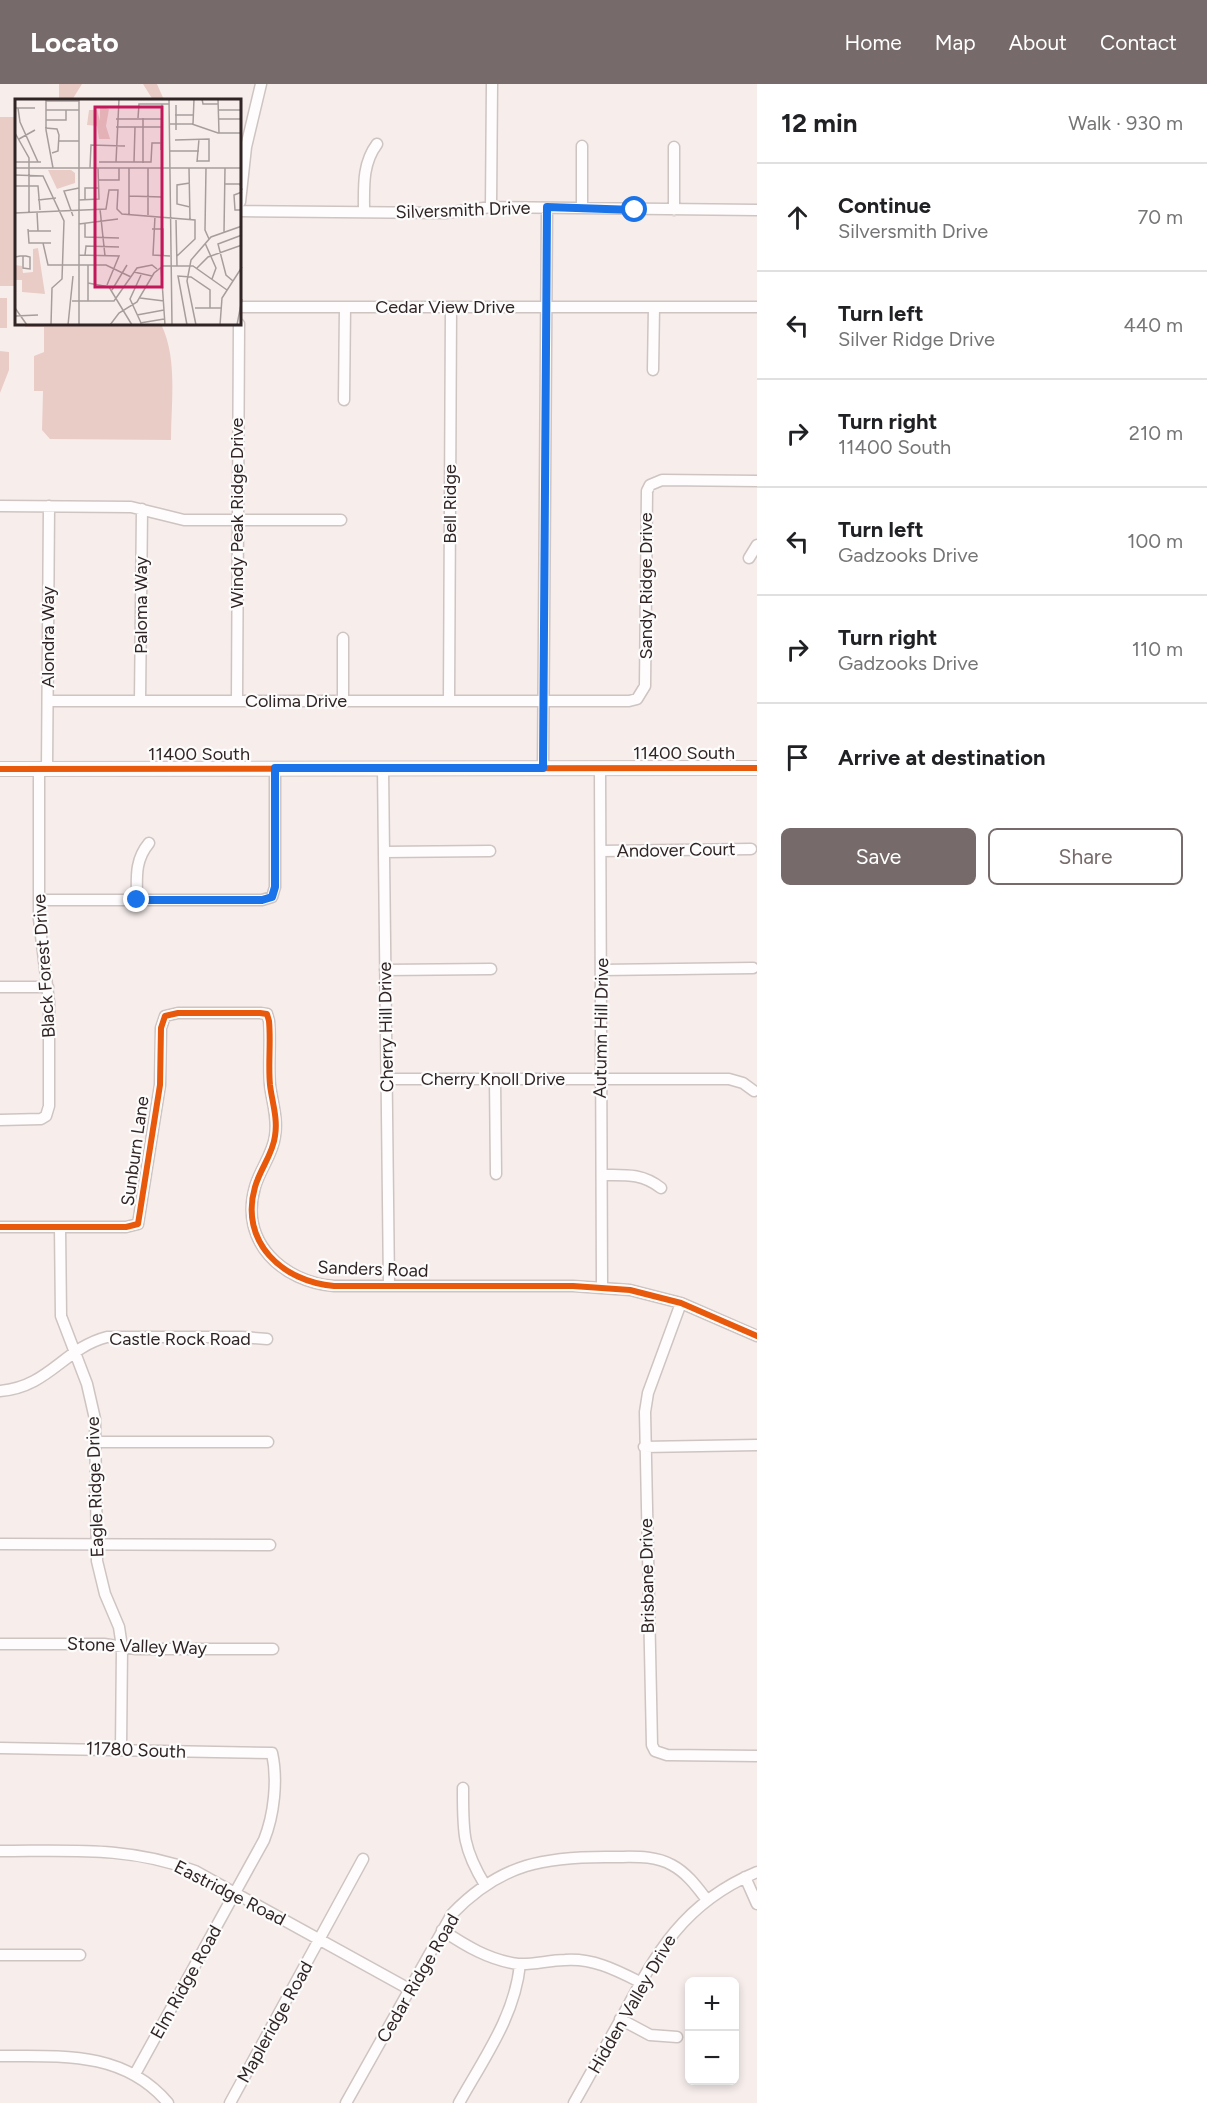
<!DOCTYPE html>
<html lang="en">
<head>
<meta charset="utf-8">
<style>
	:root { --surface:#fff; --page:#f2f2f2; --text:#202124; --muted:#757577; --line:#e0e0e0; --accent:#766b6a }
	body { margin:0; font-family:Figtree,sans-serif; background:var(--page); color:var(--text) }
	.controls { position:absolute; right:18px; bottom:18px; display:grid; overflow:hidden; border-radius:9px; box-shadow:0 3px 9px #0003 }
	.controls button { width:54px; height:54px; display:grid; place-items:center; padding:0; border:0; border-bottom:2px solid var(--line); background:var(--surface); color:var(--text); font:30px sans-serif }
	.stop { position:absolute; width:18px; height:18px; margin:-14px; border:4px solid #1a73e8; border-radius:50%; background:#fff }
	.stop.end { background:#1a73e8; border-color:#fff; box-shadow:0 2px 6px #0008 }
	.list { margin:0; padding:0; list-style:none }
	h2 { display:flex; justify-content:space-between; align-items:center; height:78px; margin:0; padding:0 24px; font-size:26px }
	h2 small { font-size:20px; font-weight:400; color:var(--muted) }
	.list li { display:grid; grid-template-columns:39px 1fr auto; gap:18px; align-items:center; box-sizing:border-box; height:108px; padding:0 24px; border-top:2px solid var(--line) }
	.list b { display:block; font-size:22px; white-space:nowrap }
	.list p { margin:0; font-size:20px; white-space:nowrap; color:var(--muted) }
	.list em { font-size:20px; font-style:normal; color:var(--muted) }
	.actions { display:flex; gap:12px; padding:18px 24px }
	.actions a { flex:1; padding:14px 0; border:2px solid var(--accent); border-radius:9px; text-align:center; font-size:21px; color:var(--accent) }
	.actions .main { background:var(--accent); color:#fff }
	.icon { flex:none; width:33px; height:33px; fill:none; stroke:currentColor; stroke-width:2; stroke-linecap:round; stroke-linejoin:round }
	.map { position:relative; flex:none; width:757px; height:2019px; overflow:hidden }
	header { display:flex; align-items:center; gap:36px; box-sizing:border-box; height:84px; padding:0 30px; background:var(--accent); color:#fff }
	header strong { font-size:28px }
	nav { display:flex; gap:33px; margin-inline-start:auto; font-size:21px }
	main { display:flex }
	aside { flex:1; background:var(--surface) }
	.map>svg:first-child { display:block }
</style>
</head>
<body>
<header>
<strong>Locato</strong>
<nav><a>Home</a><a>Map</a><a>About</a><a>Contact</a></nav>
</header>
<main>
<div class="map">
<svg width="757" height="2019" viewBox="0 0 757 2019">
	<rect width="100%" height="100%" fill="#f7eeec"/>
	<!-- green -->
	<path fill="#eaccc7" d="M59,0h23l-10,16h-13z
		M143,0h14l7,16h-11z
		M0,33h16v169h-16z
		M0,214h7v30h-7z
		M25,240h136c17,35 10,78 10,116l-121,-1 -8,-9 1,-39h-9v-35l10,-4v-25h-19z
		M0,267l9,1v18l-9,23z"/>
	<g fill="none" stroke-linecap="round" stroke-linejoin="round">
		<defs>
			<path id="minor" d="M582,62v62
				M674,63v63
				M240,118l6,-55 15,-63
				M491,123l1,-123
				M240,127l205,2 46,-6 266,3
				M364,128c0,-25 -2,-48 13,-68
				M240,223h517
				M653,286l1,-63
				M344,316l1,-93
				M0,422l131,1 53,13h157
				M749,474l8,-13
				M343,554v63
				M48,617h581l8,-2 8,-13 2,-195 3,-6 12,-5 95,1
				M140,617l2,-192
				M237,617l2,-377
				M449,617l2,-394
				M383,684l6,518
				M543,684l4,-560
				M600,684l2,519
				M47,685l2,-263
				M601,767l150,-2
				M384,768l106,-1
				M39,816h223l10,-3 3,-10v-118
				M137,816c0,-21 -3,-39 12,-57
				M385,886l106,-1
				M602,886l151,-2
				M0,903h48
				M386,995h343l14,4 11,8
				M495,995l1,95
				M0,1036l41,-1 5,-3 3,-10v-104l-10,-83v-150
				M602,1091c23,0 40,-2 59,13
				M0,1143h126l12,-3 22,-139 1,-57 4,-12 13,-3h82l7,1 2,7c2,21 -1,43 1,64 2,17 8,33 5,51 -2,18 -15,33 -20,51 -16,55 28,95 79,99h239l57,4 51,13 76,33
				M60,1143l1,89 26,68 8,35 2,142 8,33 14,33 3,20 -1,102
				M681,1219l-33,90 -3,19 7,333 3,6 12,4 90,1
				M0,1307c49,-4 64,-43 107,-54h135l25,2
				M96,1358h172
				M644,1363l113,-2
				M0,1460l270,1
				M0,1560h104l32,5h137
				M0,1664l272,5c6,27 2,62 -8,87l-129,234
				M463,1704c0,44 -1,59 22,97
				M0,1767c69,0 130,-5 195,20l214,118
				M745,1793l12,27
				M442,1846c24,16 47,30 76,34 16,1 31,-4 47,-4 28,-2 51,10 75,22
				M0,1871h80
				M620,1935l30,16 27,2
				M0,1972c62,0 124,-5 168,47
				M230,2019l133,-244
				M346,2019l106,-189c49,-51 94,-58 162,-57 20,0 40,-2 58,8 15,8 25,22 35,35
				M459,2019c25,-45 56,-87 61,-139
				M574,2019c16,-28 31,-56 47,-84 35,-66 63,-117 136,-147"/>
			<path id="major" d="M0,685l757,-1"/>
		</defs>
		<!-- minor casing -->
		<use href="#minor" stroke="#cec4c2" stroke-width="13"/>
		<!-- major casing -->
		<use href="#major" stroke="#cec4c2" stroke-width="16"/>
		<!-- minor -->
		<use href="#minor" stroke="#fefcfc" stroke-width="10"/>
		<!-- major -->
		<use href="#major" stroke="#fefcfc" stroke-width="14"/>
		<defs>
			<path id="cycleway" d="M0,685l757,-1
				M0,1143h126l12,-3 22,-139 1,-57 4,-12 13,-3h82l7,1 2,7c2,21 -1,43 1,64 2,17 8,33 5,51 -2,18 -15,33 -20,51 -16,55 28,95 79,99h239l57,4 51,13 76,33"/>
		</defs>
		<!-- cycleway casing -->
		<use href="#cycleway" stroke="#fcfcfc" stroke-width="10"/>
		<!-- cycleway -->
		<use href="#cycleway" stroke="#e8590c" stroke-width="6"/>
	</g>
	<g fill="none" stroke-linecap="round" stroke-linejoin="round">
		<!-- route -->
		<path stroke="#1a73e8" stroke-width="8" d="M137,816h125l10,-3 3,-10v-119h268l4,-561 88,3"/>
	</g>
	<g text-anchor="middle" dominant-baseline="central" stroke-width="4.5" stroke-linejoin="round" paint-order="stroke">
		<!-- street labels -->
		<g font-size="18" fill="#302524" stroke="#fcfcfc">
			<text transform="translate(463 126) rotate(-2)">Silversmith Drive</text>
			<text x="445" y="223">Cedar View Drive</text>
			<text transform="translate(450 420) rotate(-90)">Bell Ridge</text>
			<text transform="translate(237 429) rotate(-90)">Windy Peak Ridge Drive</text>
			<text transform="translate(646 502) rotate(-90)">Sandy Ridge Drive</text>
			<text transform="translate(141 521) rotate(-90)">Paloma Way</text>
			<text transform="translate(48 553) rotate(-90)">Alondra Way</text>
			<text x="296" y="617">Colima Drive</text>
			<text x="684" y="669">11400 South</text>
			<text x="199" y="670">11400 South</text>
			<text transform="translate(676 766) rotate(-1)">Andover Court</text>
			<text transform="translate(44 882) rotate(-94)">Black Forest Drive</text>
			<text transform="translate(386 943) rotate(-91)">Cherry Hill Drive</text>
			<text transform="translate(601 944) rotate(-89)">Autumn Hill Drive</text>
			<text x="493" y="995">Cherry Knoll Drive</text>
			<text transform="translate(135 1067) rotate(-82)">Sunburn Lane</text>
			<text transform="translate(373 1185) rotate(2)">Sanders Road</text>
			<text x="180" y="1255">Castle Rock Road</text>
			<text transform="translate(95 1403) rotate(-92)">Eagle Ridge Drive</text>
			<text transform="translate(647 1492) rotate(-91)">Brisbane Drive</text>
			<text transform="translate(137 1562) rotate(2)">Stone Valley Way</text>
			<text transform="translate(136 1666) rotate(2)">11780 South</text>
			<text transform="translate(230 1809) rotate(27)">Eastridge Road</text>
			<text transform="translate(418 1894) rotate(-60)">Cedar Ridge Road</text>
			<text transform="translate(186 1898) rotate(-61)">Elm Ridge Road</text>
			<text transform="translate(632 1920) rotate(-60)">Hidden Valley Drive</text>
			<text transform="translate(275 1938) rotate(-61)">Mapleridge Road</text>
		</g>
	</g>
	<!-- overview -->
	<g transform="translate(15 15)">
		<rect width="226" height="226" fill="#f7eeec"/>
		<path d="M85,7l9,3 -3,17 4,13h-11l-2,-13 -10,-1 2,-15h8l3,11zM33,71h23l4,3v10l-18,6zM23,149l7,46 -23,-2v-12h-7v-15l7,1 1,7 10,-1v-23z" fill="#eaccc7"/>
		<path fill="none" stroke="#a79e9c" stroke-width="1.5" d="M31,0v31l7,38M64,0v226M154,0l3,226M187,0l1,5h15M203,0l1,34M31,2h33M0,9h20M3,9l2,14 18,40M31,11h33M203,11h24M160,16h19M123,19l1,-14h30M101,20h46M204,20h23M31,21h20v-10M154,25h23l26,9h24M178,25l1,-25M101,28h46M30,29l12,1 2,6 -1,16 -6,2M161,31v-25M0,34l14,25v55M4,40l16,-9M160,41l34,-1v22h-12M44,42h20M146,51l1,-46M154,52h30M0,63h26M84,63h52l1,-19h10M101,63l3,-63M119,63l1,-35M182,63l2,-23M128,64v-45M0,69h227M75,69l1,-23 34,1M114,69v46M133,69v47M174,69l1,52M191,69l-1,62 4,9M0,76l28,1 21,45 -2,58 -10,9 -1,37M83,81h21v-12M175,84l-13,2v19l13,3M210,85h15l2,6M0,87h23l2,24M227,93l-8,3 1,15h7M114,97l33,1M23,101l18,-2M64,101l20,-1 -1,-31M70,101v-12h14M85,110l5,47M22,113l1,19M0,114l91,-4 3,-19h9l-1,19 5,5 73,6v19l-18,17M58,117l-9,-25 15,-3M140,117l-2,39 17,1M161,121l1,46M64,125l39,-5M70,125v13l34,1M13,130l1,14h22M137,130h11v27M13,132h23M209,133l1,-64M28,144l5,22h58l25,12M190,144l11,25 -4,11M64,156l40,1 -12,29M70,156l1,-9 33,1M0,158l5,-1h6l4,1v12l-7,-1v-12M73,166v36M146,168l4,58M182,169l11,-11 34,-12M119,173l18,4M126,176l-11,24 12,26M218,182l-7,-6 -8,-31 24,-9M73,184l21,4 23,38M97,191l15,-25M125,199l24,3M57,202h42l23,-33 15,-3 5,4M0,209l12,17M180,209h26M122,216l27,-5M0,217l23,-1M125,224l24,-4M53,226l5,-49M95,226l9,-12 18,-11 17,-29 9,-7h30l34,24M172,226l-9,-49 13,1 19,13v18M181,226l-9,-44 4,-21 20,-23 31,-11M205,226l2,-27 20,-31M222,226l5,-26"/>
		<path fill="#c2185b" fill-opacity="0.15" stroke="#c2185b" stroke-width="3" d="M80,8h67v180h-67z"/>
		<rect width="226" height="226" fill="none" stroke="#302524" stroke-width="3"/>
	</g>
</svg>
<div class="controls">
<button>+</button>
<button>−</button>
</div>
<div class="stop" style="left:635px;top:126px"></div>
<div class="stop end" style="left:137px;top:816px"></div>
</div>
<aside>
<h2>12 min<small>Walk · 930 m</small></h2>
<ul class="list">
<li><svg class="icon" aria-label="ahead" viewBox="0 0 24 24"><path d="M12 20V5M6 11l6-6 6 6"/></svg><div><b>Continue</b><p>Silversmith Drive</p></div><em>70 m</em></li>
<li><svg class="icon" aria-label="left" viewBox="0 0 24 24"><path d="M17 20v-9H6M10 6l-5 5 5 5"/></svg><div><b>Turn left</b><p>Silver Ridge Drive</p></div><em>440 m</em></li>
<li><svg class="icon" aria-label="right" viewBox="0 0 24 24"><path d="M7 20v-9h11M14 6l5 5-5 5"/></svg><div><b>Turn right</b><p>11400 South</p></div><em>210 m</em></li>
<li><svg class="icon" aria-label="left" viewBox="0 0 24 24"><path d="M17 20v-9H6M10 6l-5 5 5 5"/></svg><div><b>Turn left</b><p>Gadzooks Drive</p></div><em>100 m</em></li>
<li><svg class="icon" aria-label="right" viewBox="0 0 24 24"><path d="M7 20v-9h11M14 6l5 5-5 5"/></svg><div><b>Turn right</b><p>Gadzooks Drive</p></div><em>110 m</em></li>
<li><svg class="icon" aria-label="arrive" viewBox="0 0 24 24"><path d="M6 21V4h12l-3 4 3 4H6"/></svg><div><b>Arrive at destination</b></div></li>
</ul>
<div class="actions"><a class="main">Save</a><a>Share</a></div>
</aside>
</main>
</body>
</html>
